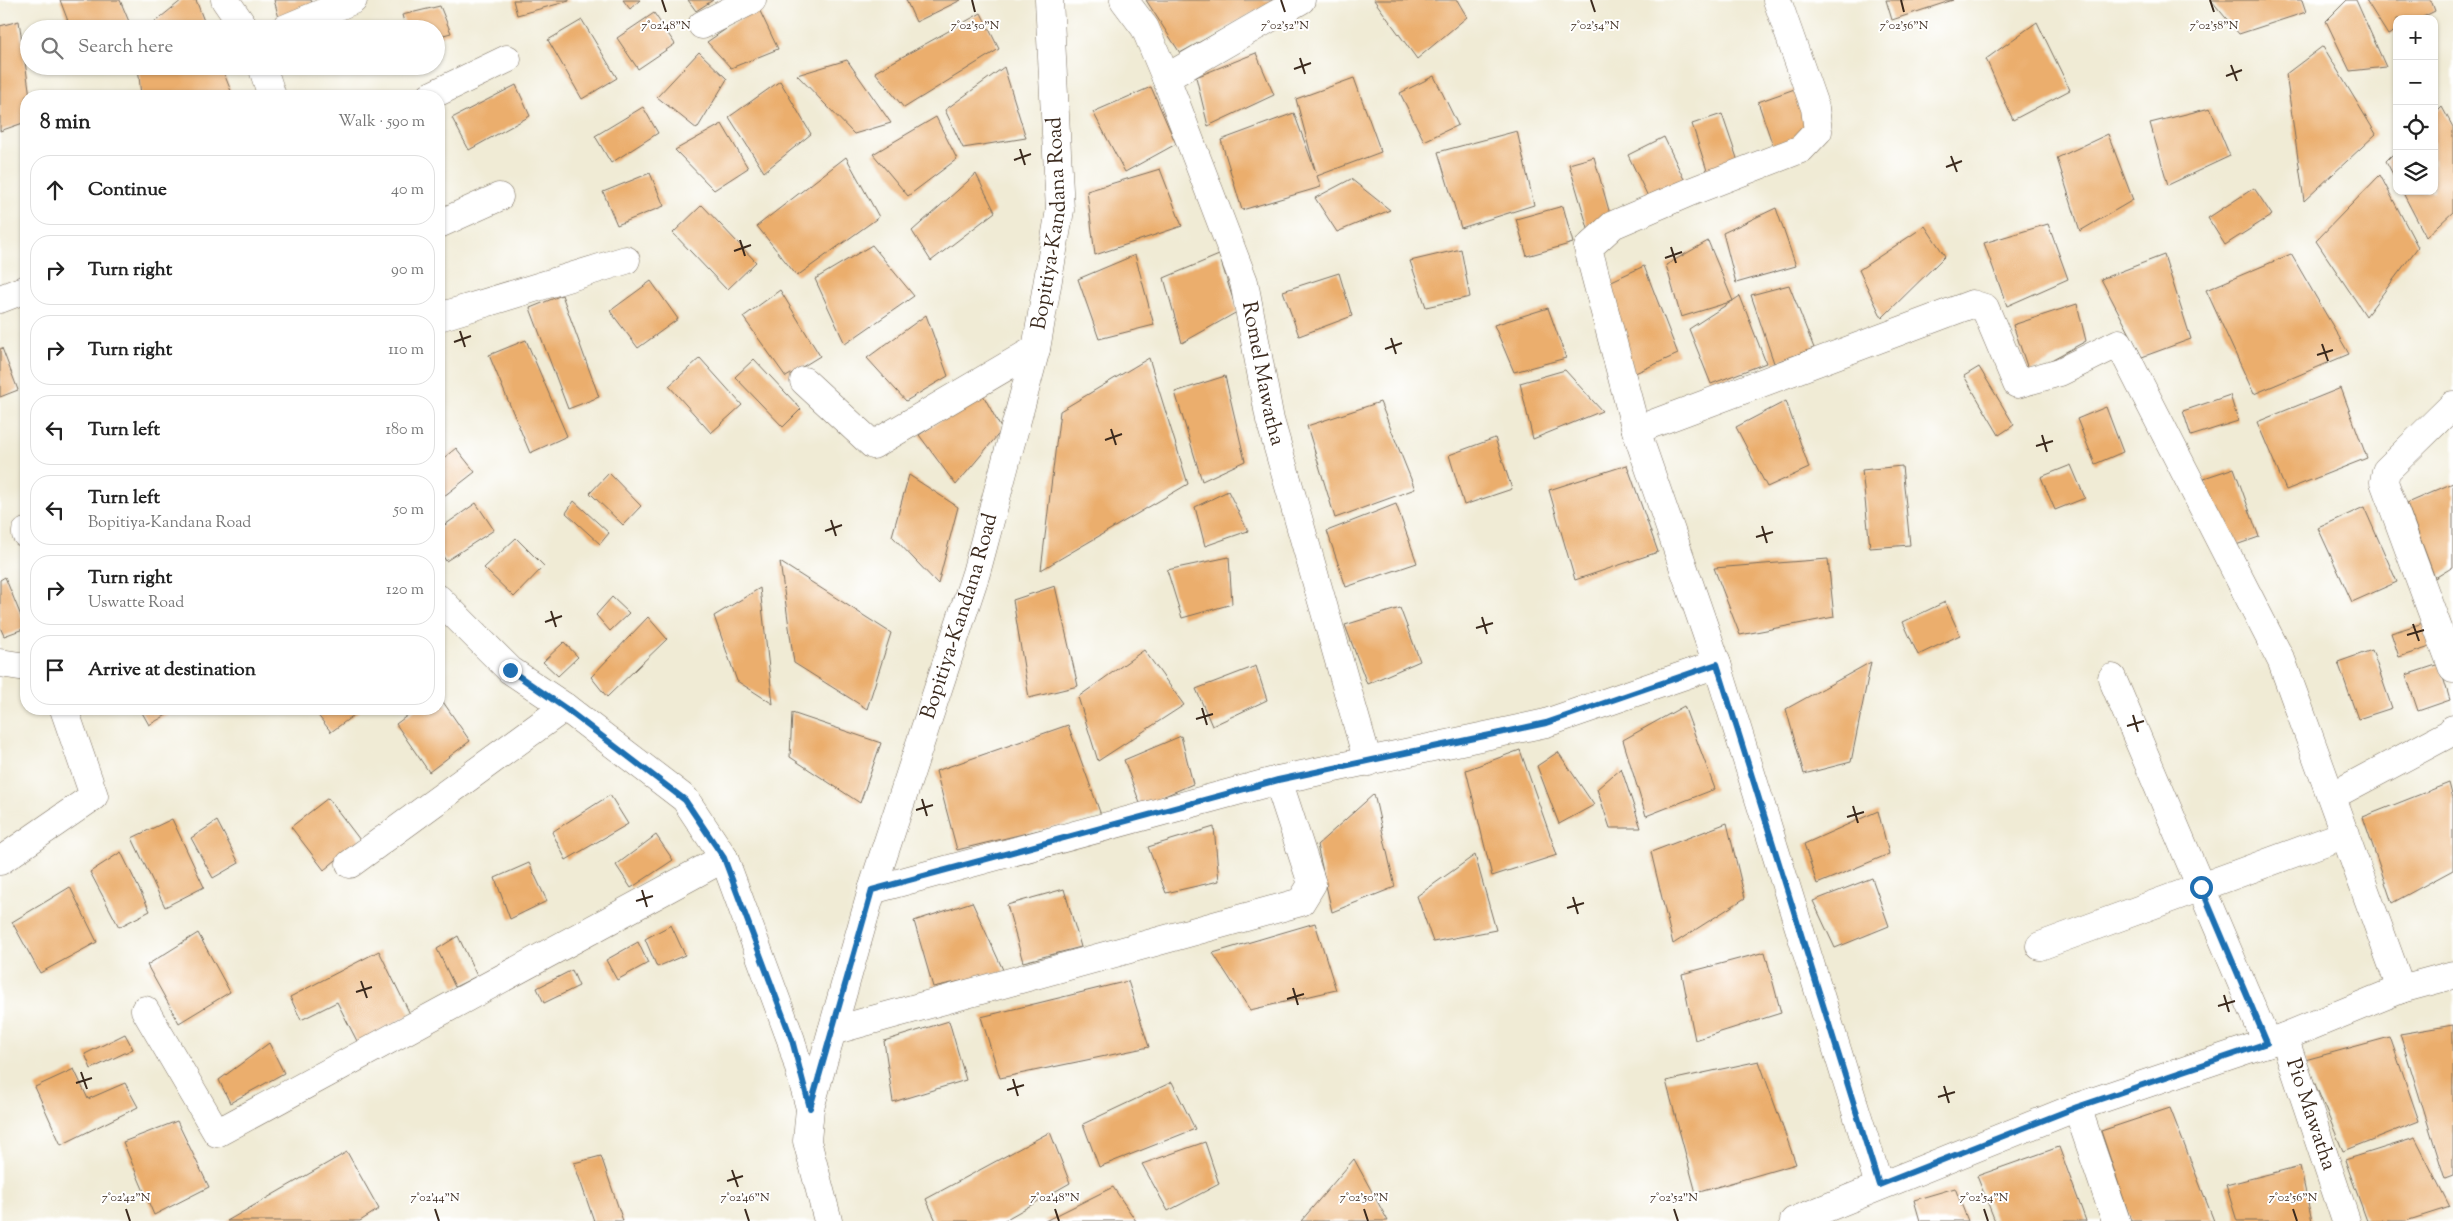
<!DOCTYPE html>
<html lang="en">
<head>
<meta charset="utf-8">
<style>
	:root { --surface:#fff; --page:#f6f6f6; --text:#222; --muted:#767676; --line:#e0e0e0 }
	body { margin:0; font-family:"Sorts Mill Goudy",serif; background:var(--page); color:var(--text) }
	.controls { position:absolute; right:15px; top:15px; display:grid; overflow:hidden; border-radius:10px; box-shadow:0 1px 4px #0004 }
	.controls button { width:45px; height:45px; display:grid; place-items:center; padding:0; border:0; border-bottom:1px solid var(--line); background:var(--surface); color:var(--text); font:25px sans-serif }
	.stop { position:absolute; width:15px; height:15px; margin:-11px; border:4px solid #1f6fb2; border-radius:50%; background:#fff }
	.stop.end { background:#1f6fb2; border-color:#fff; box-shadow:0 1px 5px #0008 }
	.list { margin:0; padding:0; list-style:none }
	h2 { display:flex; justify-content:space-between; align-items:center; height:65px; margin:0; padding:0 20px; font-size:21px }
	h2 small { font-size:16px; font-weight:400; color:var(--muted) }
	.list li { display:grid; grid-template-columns:32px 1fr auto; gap:15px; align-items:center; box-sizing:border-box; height:70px; margin:0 10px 10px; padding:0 10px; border:1px solid var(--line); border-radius:20px }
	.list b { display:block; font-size:19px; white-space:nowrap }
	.list p { margin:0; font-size:16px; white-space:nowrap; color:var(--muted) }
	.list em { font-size:16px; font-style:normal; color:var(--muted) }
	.icon { flex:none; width:28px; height:28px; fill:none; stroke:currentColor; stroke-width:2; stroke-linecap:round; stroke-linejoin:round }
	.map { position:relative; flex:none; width:2453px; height:1221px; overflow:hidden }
	.search { position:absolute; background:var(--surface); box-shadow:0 1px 4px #0004; left:20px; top:20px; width:425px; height:55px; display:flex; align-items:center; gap:12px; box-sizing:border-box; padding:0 18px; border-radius:28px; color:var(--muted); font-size:19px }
	.panel { position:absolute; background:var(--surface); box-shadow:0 1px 4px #0004; left:20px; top:90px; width:425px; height:625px; border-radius:20px }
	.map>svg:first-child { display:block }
</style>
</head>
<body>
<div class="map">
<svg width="2453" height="1221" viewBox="0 0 2453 1221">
	<rect width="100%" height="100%" fill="#fff"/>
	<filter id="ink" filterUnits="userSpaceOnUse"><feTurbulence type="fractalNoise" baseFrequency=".02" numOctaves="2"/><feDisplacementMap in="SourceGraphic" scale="10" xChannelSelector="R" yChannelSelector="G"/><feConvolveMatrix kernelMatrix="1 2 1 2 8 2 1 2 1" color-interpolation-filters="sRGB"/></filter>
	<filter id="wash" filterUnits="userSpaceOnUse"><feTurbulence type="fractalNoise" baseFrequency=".0096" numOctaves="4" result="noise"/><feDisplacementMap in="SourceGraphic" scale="20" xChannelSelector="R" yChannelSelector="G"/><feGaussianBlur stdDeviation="1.12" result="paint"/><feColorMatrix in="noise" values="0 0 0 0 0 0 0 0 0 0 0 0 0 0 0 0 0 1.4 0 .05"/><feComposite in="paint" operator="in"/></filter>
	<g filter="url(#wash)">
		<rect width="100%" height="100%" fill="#f0ebd5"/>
		<g id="blocks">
			<!-- building -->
			<path fill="#ebae6d" d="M60,0h60l10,24 -10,5h-49z
				M182,0h14l11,29h-61z
				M274,0h37l2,6 -34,12z
				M513,0h56v1l-52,14z
				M623,0h17l-10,9z
				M688,0h25l-17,11z
				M906,0h55l-45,22z
				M1146,0h130l-96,53z
				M1374,0h83l10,17 -50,42z
				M1886,0h67l-61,20z
				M2211,0h91l4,12 -67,22z
				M2347,0h9l30,67 -36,4 -24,-50z
				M2366,0h65l4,11 -16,8h-22v11l-9,5z
				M440,6l11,27 -15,4v-8h-30l-4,-14z
				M758,7l20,42 -47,19 -24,-26z
				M654,13l21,31 -37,25 -21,-31z
				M981,13l18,36 -95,59 -29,-36z
				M582,20l35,58 -35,21 -34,-59z
				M19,21l11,75h-4v26l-26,9v-105z
				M2037,22l33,68 -57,30 -27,-61z
				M2323,46l53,88 -72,67 -18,-127z
				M699,52l28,27 -30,50 -40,-32z
				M1256,53l18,42 -66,31 -12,-49z
				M847,60l44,63 -37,11 -57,-59z
				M138,66h83l12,30h-92z
				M1004,67l22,71 -63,10 -18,-38z
				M1434,76l24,49 -34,16 -24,-48z
				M1354,78l27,74 -64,24 4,11 -79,23 -21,-70 73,-27 22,60 -20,-74z
				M780,81l31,53 -47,38 -35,-55z
				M516,85l14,31 -61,34 -17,-32z
				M1803,86l15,45 -45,15 -15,-44z
				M1151,87l25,57 -51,28 -32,-60z
				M643,107l15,26 -47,30 -16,-27z
				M2442,107l11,20v85l-27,25 -24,-46h32v-76z
				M2210,108l20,48 -62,29 -18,-62z
				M1722,114l20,59 -31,10 -19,-59z
				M936,117l21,42 -49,37 -35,-42z
				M722,124l26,44 -34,22 -39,-40z
				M1517,131l17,74 -73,23 -23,-76z
				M2108,134l25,66 -53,31 -23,-73z
				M1664,137l26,55 -36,17 -26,-54z
				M2397,150v32l-11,-21z
				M846,157l33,60 -82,59 -40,-50z
				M1594,157l19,68 -24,7 -20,-68z
				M1160,169l22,57 -87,29 -8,-64z
				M650,173l14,33 -47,19 -14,-33z
				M976,174l19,38 -64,49 -19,-30z
				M2380,175l38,72 -52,69 -50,-75z
				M1351,179l39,31 -53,22 -22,-34z
				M2254,188l18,27 -47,30 -17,-27z
				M702,205l54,57 -29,28 -54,-57z
				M1563,206l10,37 -46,13 -11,-37z
				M1776,208l20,58 -60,17 -13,-50z
				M2048,224l20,55 -61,27 -23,-63z
				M1925,226l20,30 -63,62 -23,-48z
				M1708,241l25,60 -52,16 -15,-52z
				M872,245l42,51 -69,48 -30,-65z
				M1461,249l9,48 -44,10 -16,-46z
				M2291,254l58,100 -95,40 -48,-104z
				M1135,255l19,70 -55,14 -21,-60z
				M1219,255l18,57 -55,31 -18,-65z
				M2164,255l27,84 -49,18 -41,-78z
				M1644,266l34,88 -45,20 -30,-89z
				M1339,273l13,43 -53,20 -16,-45z
				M651,281l27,38 -40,29 -28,-37z
				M1789,285l25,63 -40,15 -23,-68z
				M780,290l40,66 -34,21 -43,-60z
				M562,295l37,102 -31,12 -38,-101z
				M1740,296l26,67 -55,21 -22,-55z
				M2077,304l9,37 -57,31 -16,-47z
				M1548,308l18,50 -52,14 -20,-47z
				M926,315l22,61 -42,25 -39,-43z
				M526,340l41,96 -37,17 -41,-98z
				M2,348l16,42 -18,7v-48z
				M700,358l42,47 -31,28 -42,-47z
				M1149,358l39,126 -147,86 19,-159z
				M754,359l47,50 -18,18 -48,-50z
				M1979,367l35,58 -15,10 -35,-59z
				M1565,370l37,41 -69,28 -13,-56z
				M1225,376l20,85 -43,20 -27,-89z
				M2341,388l26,70 -81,32 -29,-68z
				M982,393l20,37 -46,55 -37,-50z
				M2230,395l8,26 -47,15 -8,-25z
				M1786,401l23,67 -42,19 -31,-60z
				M1380,402l35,87 -80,29 -28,-92z
				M2106,407l17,45 -28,12 -18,-45z
				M1495,438l17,51 -48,16 -15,-50z
				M456,448l19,24 -36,28v-38z
				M1627,465l31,87 -83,28 -26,-90z
				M2071,465l14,33 -30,12 -14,-33z
				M1902,466l8,79 -40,3 -8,-78z
				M2234,468l25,69 -29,10 -26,-69z
				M609,473l32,33 -18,19 -33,-32z
				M909,475l49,32 -20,77 -46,-48z
				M2453,483v84l-18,11 -28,-75z
				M1228,491l20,40 -43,15 -10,-39z
				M574,501l35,32 -9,11 -34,-31z
				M476,503l18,27 -48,31 -7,-11v-21z
				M1396,504l21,59 -71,24 -19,-56z
				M2364,507l33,75 -45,20 -34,-74z
				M516,538l28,28 -30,31 -30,-29z
				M1229,557l3,47 -50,14 -15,-48z
				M1828,559l6,58 -94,18 -26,-67z
				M780,562l111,71 -24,76 -73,-46z
				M26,573v19l-6,-15z
				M5,577l21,51 -22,8 -4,-9v-47z
				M1055,586l23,100 -49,12 -16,-98z
				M760,588l13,116 -36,-23 -23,-65z
				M612,597l17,16 -19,18 -14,-16z
				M1945,602l15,33 -42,20 -15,-33z
				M1400,608l20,53 -53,23 -22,-59z
				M648,617l19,22 -60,58 -16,-20z
				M2423,623l7,24 -31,10 -8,-24z
				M564,642l14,15 -20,19 -15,-14z
				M1144,650l40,55 -86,56 -20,-64z
				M2372,650l20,58 -34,11 -20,-57z
				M1871,662l-20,100 -47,12 -18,-65z
				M2439,664l11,36 -32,11 -12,-36z
				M1256,666l11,34 -55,26 -16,-37z
				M439,696l31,45 -41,31 -33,-48 20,-15h23z
				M1684,706l31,83 -69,27 -23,-76z
				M140,709h37l-28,16z
				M313,709h49l-31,23z
				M792,713l89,30 -21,60 -70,-46z
				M1068,725l33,90 -144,35 -21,-79z
				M1181,736l12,48 -52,22 -17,-46z
				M1520,750l37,105 -65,21 -26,-106z
				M1558,752l36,53 -35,19 -22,-58z
				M1621,768l20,60h-31l-13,-39z
				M2449,783l4,15v72l-61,33 -29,-86z
				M1374,794l21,93 -63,25 -15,-67z
				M610,795l18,29 -62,36 -14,-28z
				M328,798l32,42 -36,30 -33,-43z
				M1878,811l11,43 -72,30 -13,-40z
				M172,819l32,68 -39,20 -33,-69z
				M217,821l22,42 -26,15 -22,-40z
				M1727,823l18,75 -72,46 -22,-92z
				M1214,827l5,54 -53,12 -18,-46z
				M656,835l17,25 -42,28 -15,-23z
				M121,852l29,59 -31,16 -29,-55z
				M1475,855l21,75 -63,12 -16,-46z
				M529,863l18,38 -37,18 -15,-41z
				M1872,878l17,48 -54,22 -22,-47z
				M70,887l27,55 -57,31 -28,-51z
				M1064,889l17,58 -58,15 -16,-57z
				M972,902l32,70 -71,15 -19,-66z
				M1315,923l21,67 -86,20 -37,-57z
				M671,925l14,30 -28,12 -12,-28z
				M198,933l32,59 -51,31 -32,-58z
				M458,936l19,40 -22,11 -18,-38z
				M638,942l10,21 -31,17 -11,-20z
				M379,951l31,63 -52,29 -21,-41 -36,18 -11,-23z
				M1765,952l16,61 -86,27 -13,-66z
				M572,970l7,16 -35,17 -7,-15z
				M1128,981l21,66 -149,31 -19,-61z
				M949,1021l17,59 -73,22 -9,-61z
				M2453,1025v151l-8,3 -45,-145z
				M125,1034l8,15 -42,20 -6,-15z
				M2390,1037l29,84 -76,30 -38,-91z
				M269,1043l15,30 -54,30 -11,-23z
				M1759,1061l37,103 -100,29 -30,-112z
				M74,1069l14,30 37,-16 13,24 -77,38 -26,-58z
				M1172,1082l23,47 -96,38 -16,-43z
				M2170,1108l44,113h-83l-30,-90z
				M177,1121l32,66 -55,28 -31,-73z
				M1050,1132l20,51 -67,38h-67l-10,-22z
				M2415,1138l35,69 -44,14h-39l-22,-61z
				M1205,1142l14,42 -51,27 -26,-47z
				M2059,1147l27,74h-91l-18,-45z
				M347,1152l32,57 -19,12h-133z
				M601,1156l22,65h-29l-20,-58z
				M1354,1159l34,62h-87z
				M2300,1166l12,55h-75l-11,-36z
				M1113,1187l23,34h-91z
				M1955,1188l13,33h-48l-6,-21z"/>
		</g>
	</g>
	<g filter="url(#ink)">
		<use href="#blocks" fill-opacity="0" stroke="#7a6e5e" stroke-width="1"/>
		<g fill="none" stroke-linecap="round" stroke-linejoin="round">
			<defs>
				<g id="minor">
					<path d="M225,0l20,29"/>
					<path id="s1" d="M1124,0l21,28 21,50 78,204 26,138 98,342"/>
					<path d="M1777,0l38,108 3,23 -17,18 -111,43 -77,33 -25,23 48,182 81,234 162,521"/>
					<path d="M702,25l50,-25"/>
					<path d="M284,29l69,-29"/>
					<path d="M262,66l10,30"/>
					<path d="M1166,78l135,-78"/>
					<path d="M430,96l77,-37"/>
					<path d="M439,224l60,-27"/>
					<path d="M0,299l26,-10"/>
					<path d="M439,317l187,-57"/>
					<path d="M804,381l69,64 163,-96"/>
					<path d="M2453,405l-67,66 -2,11 69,187"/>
					<path d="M1636,430l336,-126 13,4 32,76 43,-12 59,-29 163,319 119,327"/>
					<path d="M26,532v2"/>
					<path d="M439,599l71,71 55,37 120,92 39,59 67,182 19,68"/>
					<path d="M0,663l26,4"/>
					<path d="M2112,678l155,365"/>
					<path d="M2332,796l118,-63 3,-4"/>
					<path d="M0,861l94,-65 -30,-87"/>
					<path d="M350,864l215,-157"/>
					<path d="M872,890l406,-110 268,-57 171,-59"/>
					<path d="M2040,946l306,-112"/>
					<path d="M145,1010l72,123 507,-275"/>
					<path d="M832,1031l469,-129 11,-18 -34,-104"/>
					<path id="s2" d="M2284,1037l62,184"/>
					<path d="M2077,1107l39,114"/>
					<path d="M1794,1221l283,-114 207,-70 117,-48 52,-14"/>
				</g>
				<g id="tertiary">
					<path id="s3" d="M828,1221l-21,-80 3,-33 62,-218 104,-317 60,-224 24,-139 -11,-210"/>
				</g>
			</defs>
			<!-- minor casing -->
			<use href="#minor" stroke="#7a6e5e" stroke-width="29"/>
			<!-- tertiary casing -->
			<use href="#tertiary" stroke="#7a6e5e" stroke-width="29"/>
			<!-- minor -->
			<use href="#minor" stroke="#fff" stroke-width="28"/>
			<!-- tertiary -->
			<use href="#tertiary" stroke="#fff" stroke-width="28"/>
		</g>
	</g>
	<g fill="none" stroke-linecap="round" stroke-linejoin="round" filter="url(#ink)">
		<!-- route -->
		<path stroke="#1f6fb2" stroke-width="6" d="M510,670l55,38 120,92 39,58 68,182 18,68 62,-218 406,-110 268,-57 171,-59 162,521 198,-78 190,-64 -66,-156"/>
	</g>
	<!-- ticks -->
	<path fill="none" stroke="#3b2a1e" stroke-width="2" d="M662,0l4,12M972,0l3,12M1281,0l4,12M1591,0l4,12M1901,0l3,12M2210,0l4,12M1300,58l5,16M2231,65l6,16M1294,69l17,-6M2226,76l16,-6M1020,149l5,16M1951,156l6,16M1014,160l17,-6M1946,167l16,-6M740,240l5,16M1671,247l5,16M734,251l17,-6M1665,258l17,-6M460,331l5,16M1391,338l5,16M454,342l17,-6M2322,344l6,17M1385,349l17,-6M2317,355l16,-5M1111,429l5,16M2042,435l5,17M1105,440l17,-6M2036,446l17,-5M831,520l5,16M1762,526l5,17M825,531l17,-6M1756,537l17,-5M551,611l5,16M1482,617l5,17M545,622l17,-6M2413,624l6,17M1476,628l17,-5M2407,635l17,-5M1202,708l5,17M2133,715l5,17M1196,719l17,-5M2127,726l17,-5M922,799l5,17M1853,806l5,17M916,810l17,-5M1847,817l17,-5M642,890l5,17M1573,897l5,17M636,901l17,-5M1567,908l17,-5M361,981l6,17M1293,988l5,17M356,992l16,-5M2224,995l5,17M1287,999l17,-5M2218,1006l17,-5M81,1072l6,17M1013,1079l5,17M76,1083l16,-5M1944,1086l5,17M1007,1090l17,-5M1938,1097l17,-5M732,1170l6,17M727,1181l16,-5M126,1209l4,12M435,1209l4,12M745,1209l4,12M1055,1209l4,12M1364,1209l4,12M1674,1209l4,12M1984,1209l4,12M2293,1209l4,12"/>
	<g text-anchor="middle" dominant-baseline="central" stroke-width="4" stroke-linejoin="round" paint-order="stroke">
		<!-- street labels -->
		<g font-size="21" fill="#3b2a1e" stroke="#fff">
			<text stroke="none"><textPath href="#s3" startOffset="1035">Bopitiya-Kandana Road</textPath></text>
			<text stroke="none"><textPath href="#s1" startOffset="401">Romel Mawatha</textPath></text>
			<text stroke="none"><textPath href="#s3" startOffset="630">Bopitiya-Kandana Road</textPath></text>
			<text stroke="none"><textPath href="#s2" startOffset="82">Pio Mawatha</textPath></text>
		</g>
	</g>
	<g font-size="12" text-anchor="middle" fill="#3b2a1e" stroke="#fff" stroke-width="4" stroke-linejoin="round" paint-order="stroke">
		<text x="666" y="29">7°02'48"N</text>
		<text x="975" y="29">7°02'50"N</text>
		<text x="1285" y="29">7°02'52"N</text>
		<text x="1595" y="29">7°02'54"N</text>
		<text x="1904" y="29">7°02'56"N</text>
		<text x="2214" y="29">7°02'58"N</text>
		<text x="126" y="1201">7°02'42"N</text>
		<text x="435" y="1201">7°02'44"N</text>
		<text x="745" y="1201">7°02'46"N</text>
		<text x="1055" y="1201">7°02'48"N</text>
		<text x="1364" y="1201">7°02'50"N</text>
		<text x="1674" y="1201">7°02'52"N</text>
		<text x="1984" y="1201">7°02'54"N</text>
		<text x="2293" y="1201">7°02'56"N</text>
	</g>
</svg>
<div class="controls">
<button>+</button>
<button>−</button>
<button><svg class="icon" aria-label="locate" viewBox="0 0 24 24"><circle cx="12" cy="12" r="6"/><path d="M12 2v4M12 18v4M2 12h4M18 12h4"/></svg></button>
<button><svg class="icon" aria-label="layers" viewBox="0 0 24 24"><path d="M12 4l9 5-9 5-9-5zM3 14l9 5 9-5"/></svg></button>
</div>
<div class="stop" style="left:2201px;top:887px"></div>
<div class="stop end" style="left:510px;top:670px"></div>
<div class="search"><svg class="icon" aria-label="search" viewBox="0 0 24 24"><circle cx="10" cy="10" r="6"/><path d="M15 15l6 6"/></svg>Search here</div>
<section class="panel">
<h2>8 min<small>Walk · 590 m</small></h2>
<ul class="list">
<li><svg class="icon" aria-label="ahead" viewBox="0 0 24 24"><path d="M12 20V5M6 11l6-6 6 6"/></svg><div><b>Continue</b></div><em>40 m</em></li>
<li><svg class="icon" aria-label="right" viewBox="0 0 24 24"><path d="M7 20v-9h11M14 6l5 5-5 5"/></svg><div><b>Turn right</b></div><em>90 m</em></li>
<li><svg class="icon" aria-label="right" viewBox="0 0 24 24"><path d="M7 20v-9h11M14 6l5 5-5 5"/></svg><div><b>Turn right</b></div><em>110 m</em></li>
<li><svg class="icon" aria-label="left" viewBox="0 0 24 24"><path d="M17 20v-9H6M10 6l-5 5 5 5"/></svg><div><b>Turn left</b></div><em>180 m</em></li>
<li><svg class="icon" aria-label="left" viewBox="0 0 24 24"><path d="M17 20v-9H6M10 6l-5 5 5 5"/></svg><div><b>Turn left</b><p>Bopitiya-Kandana Road</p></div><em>50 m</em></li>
<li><svg class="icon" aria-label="right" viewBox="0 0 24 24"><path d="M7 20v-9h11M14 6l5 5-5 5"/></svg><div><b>Turn right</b><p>Uswatte Road</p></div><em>120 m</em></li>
<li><svg class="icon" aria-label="arrive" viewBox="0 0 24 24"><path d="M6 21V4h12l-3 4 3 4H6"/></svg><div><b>Arrive at destination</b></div></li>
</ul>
</section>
</div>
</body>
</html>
